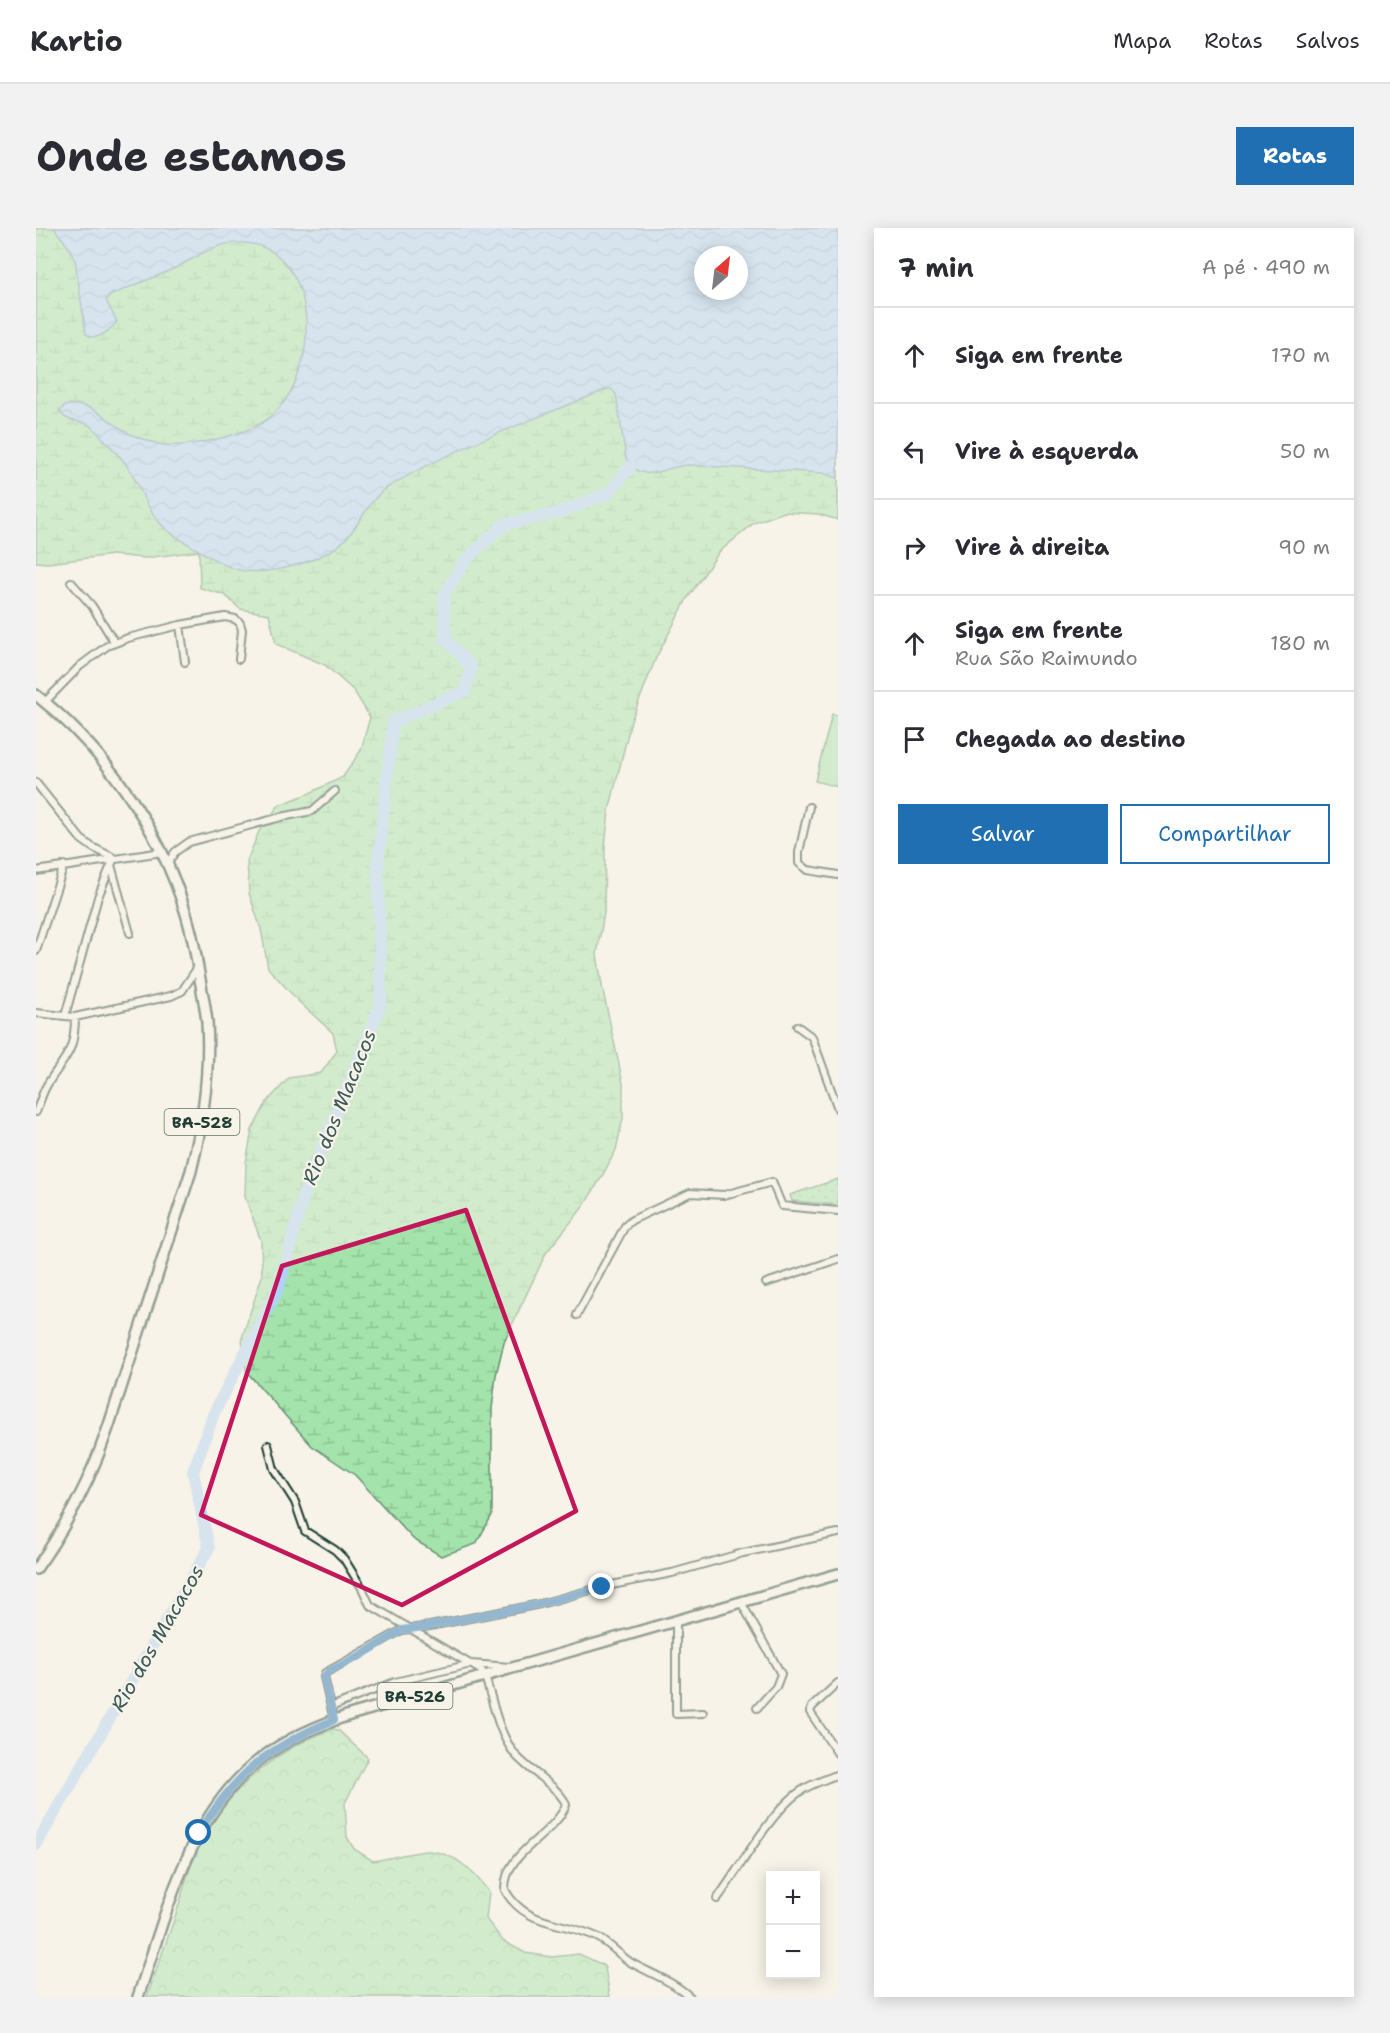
<!DOCTYPE html>
<html lang="pt">
<head>
<meta charset="utf-8">
<style>
	:root { --surface:#fff; --page:#f2f2f3; --text:#2b2b33; --muted:#7c7c81; --line:#e1e1e2; --accent:#1f6fb2 }
	body { margin:0; font-family:"Shantell Sans",sans-serif; background:var(--page); color:var(--text) }
	.controls { position:absolute; right:18px; bottom:18px; display:grid; overflow:hidden; border-radius:0px; box-shadow:0 3px 15px #0003 }
	.controls button { width:54px; height:54px; display:grid; place-items:center; padding:0; border:0; border-bottom:2px solid var(--line); background:var(--surface); color:var(--text); font:30px sans-serif }
	.compass { position:absolute; left:658px; top:18px; width:54px; height:54px; border-radius:50%; background:var(--surface); box-shadow:0 3px 15px #0003; rotate:28deg }
	.stop { position:absolute; width:18px; height:18px; margin:-14px; border:4px solid #1f6fb2; border-radius:50%; background:#fff }
	.stop.end { background:#1f6fb2; border-color:#fff; box-shadow:0 2px 6px #0008 }
	.list { margin:0; padding:0; list-style:none }
	h2 { display:flex; justify-content:space-between; align-items:center; height:78px; margin:0; padding:0 24px; font-size:26px }
	h2 small { font-size:20px; font-weight:400; color:var(--muted) }
	.list li { display:grid; grid-template-columns:39px 1fr auto; gap:18px; align-items:center; box-sizing:border-box; height:96px; padding:0 24px; border-top:2px solid var(--line) }
	.list b { display:block; font-size:22px; white-space:nowrap }
	.list p { margin:0; font-size:20px; white-space:nowrap; color:var(--muted) }
	.list em { font-size:20px; font-style:normal; color:var(--muted) }
	.actions { display:flex; gap:12px; padding:18px 24px }
	.actions a { flex:1; padding:14px 0; border:2px solid var(--accent); border-radius:0px; text-align:center; font-size:21px; color:var(--accent) }
	.actions .main { background:var(--accent); color:#fff }
	.icon { flex:none; width:33px; height:33px; fill:none; stroke:currentColor; stroke-width:2; stroke-linecap:round; stroke-linejoin:round }
	.map { position:relative; flex:none; width:802px; height:1769px; overflow:hidden; border-radius:0px }
	header { display:flex; align-items:center; gap:36px; box-sizing:border-box; height:84px; padding:0 30px; background:var(--surface); border-bottom:2px solid var(--line) }
	header strong { font-size:28px }
	nav { display:flex; gap:33px; margin-inline-start:auto; font-size:21px }
	.intro { display:flex; align-items:center; justify-content:space-between; box-sizing:border-box; height:144px; padding:0 36px }
	h1 { margin:0; font-size:42px }
	.button { padding:15px 27px; border-radius:0px; background:var(--accent); color:#fff; font-size:21px; font-weight:700 }
	main { display:flex; gap:36px; padding:0 36px }
	aside { flex:1; background:var(--surface); border-radius:0px; box-shadow:0 3px 15px #0003 }
	.map>svg:first-child { display:block }
</style>
</head>
<body>
<header>
<strong>Kartio</strong>
<nav><a>Mapa</a><a>Rotas</a><a>Salvos</a></nav>
</header>
<div class="intro"><h1>Onde estamos</h1><a class="button">Rotas</a></div>
<main>
<div class="map">
<svg width="802" height="1769" viewBox="0 0 802 1769">
	<defs>
		<pattern id="forest-crowns" width="20" height="18" patternUnits="userSpaceOnUse" patternTransform="scale(1.5)"><rect width="20" height="18" fill="#a4e3ab"/><path d="M2 6a3 3 0 1 1 6 0M12 15a3 3 0 1 1 6 0" fill="none" stroke="#8dc494"/></pattern>
		<pattern id="wetland-marsh" width="20" height="14" patternUnits="userSpaceOnUse" patternTransform="scale(1.5)"><rect width="20" height="14" fill="#a4e3ab"/><path d="M1 5h8M5 5V1M11 12h8M15 12V8" fill="none" stroke="#8dc494"/></pattern>
		<pattern id="park-dots" width="8" height="8" patternUnits="userSpaceOnUse" patternTransform="scale(1.5)"><rect width="8" height="8" fill="#a4e3ab"/><path d="M2 2h.1M6 6h.1" fill="none" stroke="#8dc494" stroke-width="1.8" stroke-linecap="round"/></pattern>
		<pattern id="water-waves" width="16" height="10" patternUnits="userSpaceOnUse" patternTransform="scale(1.5)"><rect width="16" height="10" fill="#afd2f7"/><path d="M0 5q4-4 8 0t8 0" fill="none" stroke="#96b5d4"/></pattern>
	</defs>
	<rect width="100%" height="100%" fill="#f7f3e8"/>
	<filter id="ink" filterUnits="userSpaceOnUse"><feTurbulence type="fractalNoise" baseFrequency=".0167" numOctaves="2"/><feDisplacementMap in="SourceGraphic" scale="12" xChannelSelector="R" yChannelSelector="G"/><feConvolveMatrix kernelMatrix="1 2 1 2 8 2 1 2 1" color-interpolation-filters="sRGB"/></filter>
	<g filter="url(#ink)">
		<!-- forest -->
		<path fill="url(#forest-crowns)" stroke="#629070" stroke-width="1.5" d="M297,1501l5,1 30,28 -23,45 2,34 7,12 19,12c15,-2 42,-10 56,-10 27,2 45,21 60,41l-3,27 17,22 22,12 27,4 27,-3 24,11 2,3 5,29h-463c10,-29 20,-57 30,-86 5,-16 9,-33 15,-48 26,-65 76,-111 141,-134z"/>
		<!-- wetland -->
		<path fill="url(#wetland-marsh)" stroke="#629070" stroke-width="1.5" d="M0,0h59l136,8 421,70 186,157v57l-20,-6 -34,-2 -30,11 -35,29 -32,47 -31,59 -25,63 -22,90 -4,35 -1,67 -7,41 5,32 21,97v35l-7,32 -15,28 -18,29 -37,46 -42,89 -8,33 -4,34v106l-16,29 -35,12 -28,-17 -58,-64 -43,-29 -66,-75 -4,-33 20,-62 -1,-35 -16,-44 1,-34 6,-33 15,-28 22,-24 32,-5 16,-22 -4,-18 -34,-31 -31,-34 -7,-39 -12,-36 -2,-32 12,-30 20,-26 31,-12 33,-16 18,-27 9,-33 -16,-26 -29,-26 -49,-21 -7,-30 -29,-5 -15,-14 -25,-7 -1,-37 -54,7 -33,-3 -64,8 -12,-1z"/>
		<!-- park -->
		<path fill="url(#park-dots)" stroke="#629070" stroke-width="1.5" d="M802,951v26l-46,-4 -2,-6z"/>
		<!-- garden -->
		<path fill="#a4e3ab" stroke="#629070" stroke-width="1.5" d="M796,486l6,1v72l-23,-6z"/>
		<!-- water -->
		<path fill="url(#water-waves)" stroke="#7596a9" stroke-width="1.5" fill-rule="evenodd" d="M18,0h784v250l-15,-5 -135,-8c-24,1 -46,22 -62,-7l-10,-64 -5,-5h-4c-73,31 -151,57 -219,98 -23,15 -30,46 -53,61 -24,16 -71,29 -100,21 -15,-5 -27,-13 -40,-21 -14,-8 -30,-17 -39,-30 -13,-17 -18,-38 -31,-55 -7,-8 -30,-36 -38,-39 -10,-4 -22,-2 -27,-13l4,-5c27,-7 43,15 64,27 10,5 20,8 30,11 25,5 65,-5 89,-14 81,-28 80,-191 -10,-187 -24,1 -38,13 -58,23 -23,12 -48,19 -71,31l-2,3 11,22c-8,9 -21,20 -31,12l-11,-74 -8,-15zM667,27h36v36h-36z"/>
		<g fill="none" stroke-linecap="round" stroke-linejoin="round">
			<!-- river -->
			<path stroke="#afd2f7" stroke-width="12" d="M0,1617l173,-297 -16,-76 21,-59 65,-126 26,-96 76,-187 -3,-140 15,-142 72,-31 6,-24 -26,-29 -1,-43 21,-34 38,-36 59,-13 47,-19 22,-27"/>
			<defs>
				<path id="minor" d="M35,354l21,24 23,37
					M144,397l5,37
					M9,474l35,-36 27,-20 21,-8 52,-13 45,-8 10,2 5,4 2,7 -3,29
					M0,555l45,56 11,8 22,11 -16,39 -33,119
					M773,579l-10,45v11l9,7 30,5
					M75,637l19,68
					M131,637l8,-13 14,-10 92,-25 31,-6 23,-20
					M0,643l126,-19
					M0,723l28,-86
					M0,785l39,4 96,-21 11,-5 16,-24
					M761,798l15,11 26,72
					M0,884c4,-9 6,-19 11,-27 17,-28 28,-31 28,-68
					M730,1055l72,-24
					M541,1087l48,-89 7,-6 58,-27 34,2 48,-13 10,24 56,5
					M232,1217l6,24 21,33 10,29 30,19 9,9 18,29 8,17 112,66c5,8 6,17 9,26 5,19 11,40 23,56 12,16 48,36 52,52 -13,32 -62,46 -61,85 20,37 59,31 92,47 12,6 21,17 33,25 19,11 43,19 60,35
					M705,1374l40,72 -5,13 -19,21
					M640,1393v93l27,-1
					M802,1455l-26,24 -2,5 28,42
					M295,1479l64,-25 76,-18 39,3
					M298,1492l-10,-43 1,-4 77,-43 28,-4 110,-22 62,-17 70,-14 71,-20 95,-20
					M681,1671c23,-31 55,-91 87,-110 10,-6 23,-10 34,-15"/>
				<path id="primary" d="M0,467c73,57 133,147 155,237 3,12 5,24 7,36 3,18 7,36 9,54 3,50 -4,101 -16,149l-83,257c-17,51 -40,96 -72,141
					M102,1769c28,-82 51,-185 125,-240 27,-20 58,-33 90,-43l485,-140"/>
			</defs>
			<!-- minor casing -->
			<use href="#minor" stroke="#1f3d34" stroke-width="10"/>
			<!-- primary casing -->
			<use href="#primary" stroke="#1f3d34" stroke-width="14"/>
			<!-- minor -->
			<use href="#minor" stroke="#f7f3e8" stroke-width="6"/>
			<!-- primary -->
			<use href="#primary" stroke="#f7f3e8" stroke-width="9"/>
		</g>
	</g>
	<g fill="none" stroke-linecap="round" stroke-linejoin="round" filter="url(#ink)">
		<!-- route -->
		<path stroke="#1f6fb2" stroke-width="8" d="M163,1605c37,-61 70,-86 135,-113l-10,-43 5,-6 29,-14 44,-27 28,-4 110,-22 62,-17"/>
	</g>
	<!-- marked area -->
	<path d="M0 0H802V1769H0ZM430,982l110,301 -174,94 -201,-90 81,-249z" fill="#f7f3e8" fill-opacity=".55" fill-rule="evenodd"/>
	<path fill="none" stroke="#c2185b" stroke-width="4.5" stroke-linejoin="round" d="M430,982l110,301 -174,94 -201,-90 81,-249z"/>
	<g text-anchor="middle" dominant-baseline="central" stroke-width="4.5" stroke-linejoin="round" paint-order="stroke">
		<!-- shield labels -->
		<g fill="#f7f3e8" stroke="#60746a" stroke-width="1.5">
			<rect x="128.5" y="881" width="75" height="26" rx="4.5"/>
			<rect x="341.5" y="1455" width="75" height="26" rx="4.5"/>
		</g>
		<g font-size="16" font-weight="bold" fill="#1f3d34">
			<text x="166" y="894">BA-528</text>
			<text x="379" y="1468">BA-526</text>
		</g>
		<!-- water labels -->
		<g font-size="20" font-style="italic" fill="#3c5b5b" stroke="#f7f3e8">
			<text transform="translate(303 879) rotate(-68)">Rio dos Macacos</text>
			<text transform="translate(121 1410) rotate(-60)">Rio dos Macacos</text>
		</g>
	</g>
</svg>
<div class="controls">
<button>+</button>
<button>−</button>
</div>
<svg class="compass" viewBox="-18 -18 36 36"><path d="M0-13l5 13h-10z" fill="#e53935"/><path d="M0 13l5-13h-10z" fill="#7c7c81"/></svg>
<div class="stop" style="left:163px;top:1605px"></div>
<div class="stop end" style="left:566px;top:1359px"></div>
</div>
<aside>
<h2>7 min<small>A pé · 490 m</small></h2>
<ul class="list">
<li><svg class="icon" aria-label="ahead" viewBox="0 0 24 24"><path d="M12 20V5M6 11l6-6 6 6"/></svg><div><b>Siga em frente</b></div><em>170 m</em></li>
<li><svg class="icon" aria-label="left" viewBox="0 0 24 24"><path d="M17 20v-9H6M10 6l-5 5 5 5"/></svg><div><b>Vire à esquerda</b></div><em>50 m</em></li>
<li><svg class="icon" aria-label="right" viewBox="0 0 24 24"><path d="M7 20v-9h11M14 6l5 5-5 5"/></svg><div><b>Vire à direita</b></div><em>90 m</em></li>
<li><svg class="icon" aria-label="ahead" viewBox="0 0 24 24"><path d="M12 20V5M6 11l6-6 6 6"/></svg><div><b>Siga em frente</b><p>Rua São Raimundo</p></div><em>180 m</em></li>
<li><svg class="icon" aria-label="arrive" viewBox="0 0 24 24"><path d="M6 21V4h12l-3 4 3 4H6"/></svg><div><b>Chegada ao destino</b></div></li>
</ul>
<div class="actions"><a class="main">Salvar</a><a>Compartilhar</a></div>
</aside>
</main>
</body>
</html>
